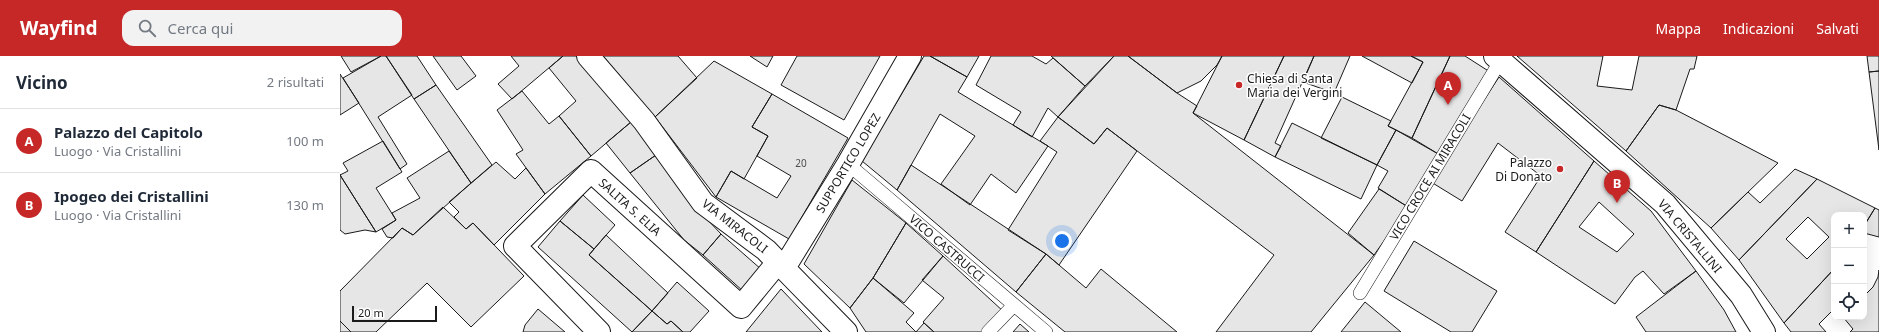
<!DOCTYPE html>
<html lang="it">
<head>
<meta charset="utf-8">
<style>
	:root { --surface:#fff; --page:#f2f2f3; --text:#1f2937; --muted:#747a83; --line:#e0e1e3; --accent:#c62828 }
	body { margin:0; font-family:"Noto Sans",sans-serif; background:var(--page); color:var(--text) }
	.controls { position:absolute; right:12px; bottom:12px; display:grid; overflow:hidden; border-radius:8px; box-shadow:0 4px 16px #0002 }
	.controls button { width:36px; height:36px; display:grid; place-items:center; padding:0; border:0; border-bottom:1px solid var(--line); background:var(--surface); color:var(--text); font:20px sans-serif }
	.scale { position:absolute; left:12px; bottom:10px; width:85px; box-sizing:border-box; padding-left:4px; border:2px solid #1a1a1a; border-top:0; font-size:11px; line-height:14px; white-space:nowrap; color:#1a1a1a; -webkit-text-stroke:3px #fff; paint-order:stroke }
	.you { position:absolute; left:722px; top:185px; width:14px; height:14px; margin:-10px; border:3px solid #fff; border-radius:50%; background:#1a73e8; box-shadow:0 0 0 6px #1a73e833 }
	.badge { display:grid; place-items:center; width:26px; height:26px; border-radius:50%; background:var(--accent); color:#fff; font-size:13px; font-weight:700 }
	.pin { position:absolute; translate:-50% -33px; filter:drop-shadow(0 1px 2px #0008) }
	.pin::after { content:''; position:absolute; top:21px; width:14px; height:12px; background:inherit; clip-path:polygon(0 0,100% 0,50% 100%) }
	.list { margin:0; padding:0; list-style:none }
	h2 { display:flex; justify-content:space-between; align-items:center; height:52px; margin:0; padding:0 16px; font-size:17px }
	h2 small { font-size:13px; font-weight:400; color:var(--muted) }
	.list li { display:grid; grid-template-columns:26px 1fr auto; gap:12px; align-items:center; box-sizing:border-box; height:64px; padding:0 16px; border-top:1px solid var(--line) }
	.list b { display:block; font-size:15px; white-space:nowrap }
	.list p { margin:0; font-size:13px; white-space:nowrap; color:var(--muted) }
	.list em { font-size:13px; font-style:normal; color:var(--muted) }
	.icon { flex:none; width:22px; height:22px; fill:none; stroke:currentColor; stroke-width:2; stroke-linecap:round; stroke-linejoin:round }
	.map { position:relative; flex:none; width:1539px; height:276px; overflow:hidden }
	header { display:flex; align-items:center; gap:24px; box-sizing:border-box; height:56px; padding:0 20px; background:var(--accent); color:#fff }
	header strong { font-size:19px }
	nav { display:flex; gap:22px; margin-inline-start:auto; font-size:14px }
	.search { width:280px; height:36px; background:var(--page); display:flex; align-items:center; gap:10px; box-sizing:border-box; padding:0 14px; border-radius:12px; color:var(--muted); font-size:15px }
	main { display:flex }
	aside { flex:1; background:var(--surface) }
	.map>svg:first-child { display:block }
</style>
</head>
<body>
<header>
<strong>Wayfind</strong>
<div class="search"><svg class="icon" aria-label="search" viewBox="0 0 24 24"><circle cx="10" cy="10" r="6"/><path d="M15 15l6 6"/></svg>Cerca qui</div>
<nav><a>Mappa</a><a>Indicazioni</a><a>Salvati</a></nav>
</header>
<main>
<aside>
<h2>Vicino<small>2 risultati</small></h2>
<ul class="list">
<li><span class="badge">A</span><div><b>Palazzo del Capitolo</b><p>Luogo · Via Cristallini</p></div><em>100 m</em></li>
<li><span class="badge">B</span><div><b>Ipogeo dei Cristallini</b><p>Luogo · Via Cristallini</p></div><em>130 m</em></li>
</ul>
</aside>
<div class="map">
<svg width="1539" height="276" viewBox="0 0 1539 276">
	<rect width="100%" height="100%" fill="#fff"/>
	<!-- building -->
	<path fill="#e6e6e6" stroke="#1a1a1a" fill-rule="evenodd" d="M1,0h40l-30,16z
		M41,0h5l26,39 -34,22 29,47 -7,5 -57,-91z
		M46,0h31l19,29 -22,14z
		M93,0h28l15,20 -19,14z
		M171,0h52l-51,43 -14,-15 21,-18z
		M223,0h13l55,66 -40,34 -32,-40 17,-15 -27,-33z
		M263,0h75l19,22 -42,39z
		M410,0h23l-6,11z
		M457,0h83l-36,64 -63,-35z
		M584,0h6l37,21 -9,15 90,54 -32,47 -25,-19 -21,31 -29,-21 34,-48 -35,-22 -43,76 -35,-29z
		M590,0h49l-12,21z
		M651,0h41l14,8 7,-6 32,28 -27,31 -10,-9 -16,29 -19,-12 8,-13 -45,-27z
		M711,0h63l-29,30z
		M774,0h14l49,37 20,13 -4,7 181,142 -63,77h-95l58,-77 -167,-127 -13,16 -36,-27z
		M788,0h94l-5,9 -16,16 -24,12z
		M882,0h62l-40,84 -51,-27z
		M944,0h30l-39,87 6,3 -6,11 -31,-17z
		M974,0h36l-16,37 -31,-11z
		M1022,0h49l12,6 -11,21z
		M1071,0h39l-38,82 -24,-12 35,-64z
		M1110,0h15l25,16 -50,83 -28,-17z
		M1177,0h86l-6,30 35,4 7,-34h58l-3,13h-4l-14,41 -17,-5 -33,46z
		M1527,0h12v15l-10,1z
		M374,5l58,33 -20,33 16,9 -24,43 -13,-8 -15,26 -61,-80z
		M1539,15v79l-10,-78z
		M0,18l19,29 -19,12z
		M1159,21l95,84 -58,91 -31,-20 36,-56 -43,-33 -36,58 -31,-19z
		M96,29l56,80 -21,18 -57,-84z
		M182,35l27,33 10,-8 32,40 -46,38 -29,-40 7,-4 -26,-40z
		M432,38l76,44 -59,101 -73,-42 15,-26 46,27 14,-22 -34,-20 11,-20 -16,-9z
		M1002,41l49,24 -3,5 8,4 -19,35 -56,-27z
		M1319,49l17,5 102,53 -67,65 -85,-77z
		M718,61l36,27 13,-16 30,23 -78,114 -13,-11 -38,-24 49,-78 -17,-11z
		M291,66l25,33 -26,18 -24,-30z
		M952,67l85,42 -16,34 -86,-42z
		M1056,74l44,25 -32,52 -30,-19 10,-17 -11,-6z
		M43,85l19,31 -26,16 20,32 -20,12 -36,-57 8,-4 -5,-8z
		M109,95l22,32 -58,52 -11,-7 -9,10 -6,-1 -5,-8 14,-9 -4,-7 28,-15 -13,-20z
		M316,99l33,45 32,34 -18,21 -19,-15 -54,-67z
		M1254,105l57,50 45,60 -32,23 -21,-23 -8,6 -20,27 -79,-52zM1259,146l35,32 -17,18 -38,-25z
		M156,106l19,17 11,-11 19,26 -51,51 -21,-22 -7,6 -12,-12 5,-5 -10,-10z
		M571,109l135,89 -30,38 -119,-102z
		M1455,113l22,10 -78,81 -28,-32 37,-36 12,11z
		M0,118v1l36,57 -11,-2 -20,4 -5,-4z
		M1477,123l58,29 -11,18v-11h-30v54l-50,54 -45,-63zM1468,161l21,20 -22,22 -21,-20z
		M512,124l54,43 -33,55 -23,30 -46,-44z
		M1039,133l29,18 -34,48 -26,-22z
		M243,139l32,30 -21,24 -34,-28z
		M103,151l23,22 7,-6 51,53 -53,51 -44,-44 -51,49h-25l-11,-11v-30l62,-63 11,7z
		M1535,152l4,2v27l-15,-4v-7z
		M220,165l34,28 -5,6 63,56 -20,21 -94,-85z
		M566,167l37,33 -39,47 -31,-25z
		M381,178l41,36 -18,22 -41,-37z
		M266,179l62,58 -16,18 -63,-56z
		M1074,185l83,50 -25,41h-21l-67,-41z
		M706,198l40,34 15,-19 76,63h-112l-49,-40z
		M603,200l61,56 -19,20h-51l-11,-10 21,-24 -22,-18z
		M1494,213v40l-15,15 7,8h-35l-7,-9z
		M1539,214v62h-29l3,-3 -10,-12h21v-26l3,2 6,-6 5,-10z
		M1356,215l28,39 12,22h-90l-10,-15z
		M533,222l41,35 -8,9 10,10h-50l-16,-24z
		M337,226l32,29 -19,21h-7l-12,-11 -4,3 -15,-13z
		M441,233l41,43h-76z
		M1025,246l36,30h-60z
		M198,253l27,23h-42l2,-7z
		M312,255l15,13 4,-3 12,11h-51z
		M0,265l11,11h-11z
		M584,267l10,9h-18z
		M680,268l9,8h-16z"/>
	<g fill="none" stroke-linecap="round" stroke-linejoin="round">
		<defs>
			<path id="lane" d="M508,108l198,168
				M1020,237l141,-233
				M648,276l25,-26"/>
			<path id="street" d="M248,0l56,65 59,82 63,47 80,82
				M1155,0l170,148 76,91 23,37
				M444,212l64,-104 62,-108
				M259,276l-84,-86 76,-75 150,136 37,-45"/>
		</defs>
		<!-- lane casing -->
		<use href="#lane" stroke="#1a1a1a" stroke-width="14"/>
		<!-- street casing -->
		<use href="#street" stroke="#1a1a1a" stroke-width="24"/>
		<!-- lane -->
		<use href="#lane" stroke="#fff" stroke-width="13"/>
		<!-- street -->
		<use href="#street" stroke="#fff" stroke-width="22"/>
	</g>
	<!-- markers -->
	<g fill="#c62828" stroke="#fff" stroke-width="1.5">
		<circle cx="899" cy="29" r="4"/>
		<circle cx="1220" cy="113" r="4"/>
	</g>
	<g text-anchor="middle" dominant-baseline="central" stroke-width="3" stroke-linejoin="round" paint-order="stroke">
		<!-- number labels -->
		<g font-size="10" fill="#4d4d4d">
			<text x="461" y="107">20</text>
		</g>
		<!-- poi labels -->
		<g font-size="12" fill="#1a1a1a" stroke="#fff" text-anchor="start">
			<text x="907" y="22">Chiesa di Santa<tspan x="907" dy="14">Maria dei Vergini</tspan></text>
			<text x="1212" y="106" text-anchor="end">Palazzo<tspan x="1212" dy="14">Di Donato</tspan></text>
		</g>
		<!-- street labels -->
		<g font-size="12" fill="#1a1a1a" stroke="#fff">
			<text transform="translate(508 107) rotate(-59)">SUPPORTICO LOPEZ</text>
			<text transform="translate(1090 121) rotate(-59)">VICO CROCE AI MIRACOLI</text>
			<text transform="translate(290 151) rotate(42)">SALITA S. ELIA</text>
			<text transform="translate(395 170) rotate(38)">VIA MIRACOLI</text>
			<text transform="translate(1350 180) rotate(50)">VIA CRISTALLINI</text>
			<text transform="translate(607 192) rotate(41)">VICO CASTRUCCI</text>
		</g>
	</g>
</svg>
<div class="controls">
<button>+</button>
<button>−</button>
<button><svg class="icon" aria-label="locate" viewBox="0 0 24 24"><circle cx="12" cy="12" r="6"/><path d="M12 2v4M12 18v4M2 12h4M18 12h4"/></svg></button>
</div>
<div class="scale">20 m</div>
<div class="you"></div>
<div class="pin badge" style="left:1108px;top:49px">A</div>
<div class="pin badge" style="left:1277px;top:147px">B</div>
</div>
</main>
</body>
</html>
